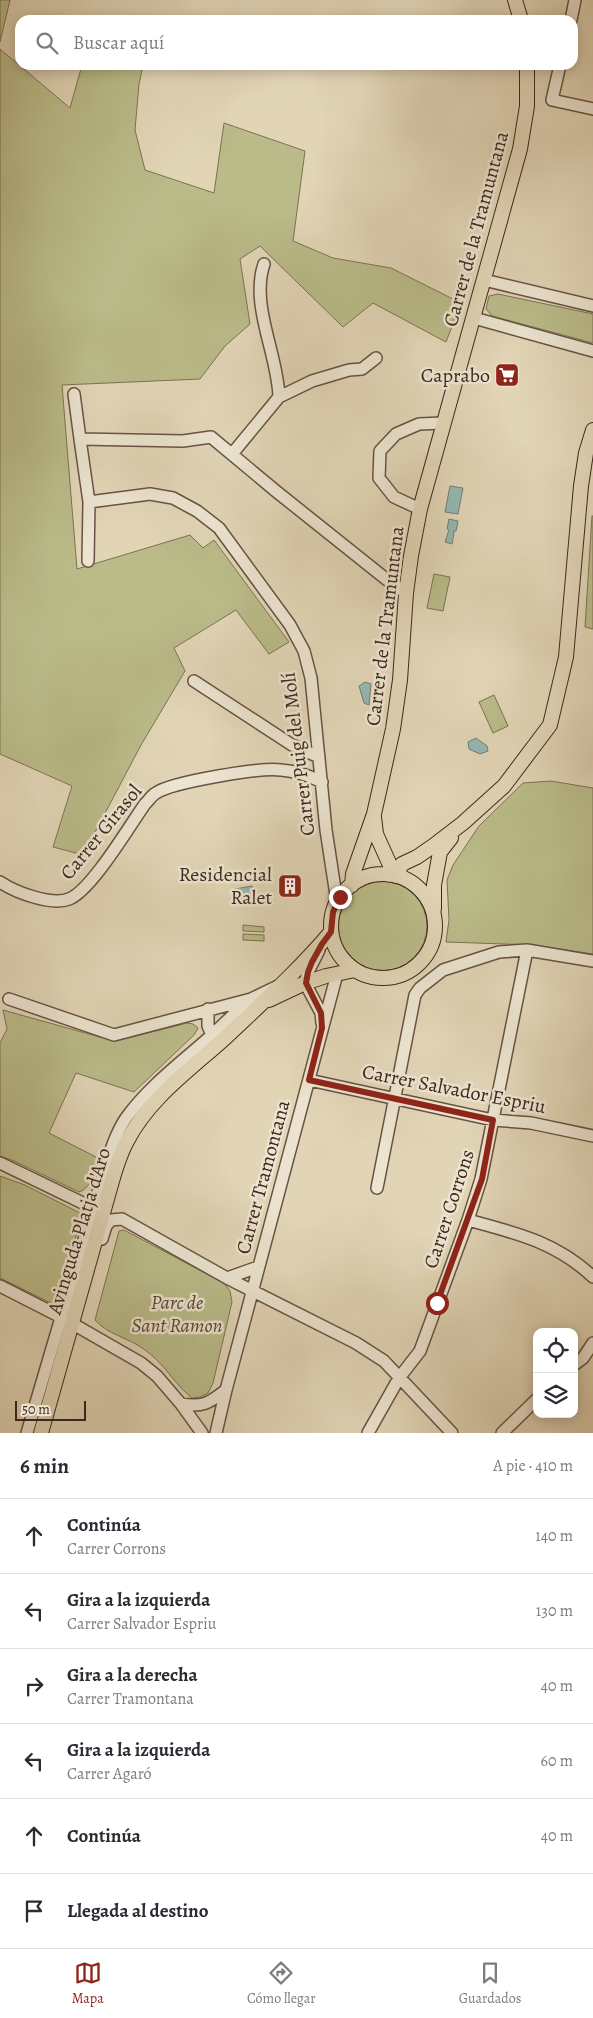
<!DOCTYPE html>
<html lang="es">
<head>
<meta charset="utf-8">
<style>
	:root { --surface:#fff; --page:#f7f7f7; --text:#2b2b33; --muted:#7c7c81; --line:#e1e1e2; --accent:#8f2418 }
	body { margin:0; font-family:Alegreya,serif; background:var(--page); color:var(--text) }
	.controls { position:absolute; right:15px; bottom:15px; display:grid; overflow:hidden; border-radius:10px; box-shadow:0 2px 12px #0003 }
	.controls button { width:45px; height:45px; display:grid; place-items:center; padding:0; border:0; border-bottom:1px solid var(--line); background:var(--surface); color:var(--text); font:25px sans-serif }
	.scale { position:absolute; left:15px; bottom:12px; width:71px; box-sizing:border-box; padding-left:5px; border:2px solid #3e281d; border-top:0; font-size:14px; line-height:18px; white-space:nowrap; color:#3e281d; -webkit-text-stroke:4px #ece4d0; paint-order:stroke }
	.stop { position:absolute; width:15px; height:15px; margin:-11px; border:4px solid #8f2418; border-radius:50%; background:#fff }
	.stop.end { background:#8f2418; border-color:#fff; box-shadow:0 1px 5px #0008 }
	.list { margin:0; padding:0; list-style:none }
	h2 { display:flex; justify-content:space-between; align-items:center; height:65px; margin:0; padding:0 20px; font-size:21px }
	h2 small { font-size:16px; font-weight:400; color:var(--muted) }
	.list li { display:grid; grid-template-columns:32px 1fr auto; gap:15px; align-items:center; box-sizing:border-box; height:75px; padding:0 20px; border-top:1px solid var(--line) }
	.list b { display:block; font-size:19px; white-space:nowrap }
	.list p { margin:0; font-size:16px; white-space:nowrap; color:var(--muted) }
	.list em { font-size:16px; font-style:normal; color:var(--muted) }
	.icon { flex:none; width:28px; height:28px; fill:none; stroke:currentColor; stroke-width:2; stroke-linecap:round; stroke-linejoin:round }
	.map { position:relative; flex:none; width:593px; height:1433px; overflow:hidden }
	.search { position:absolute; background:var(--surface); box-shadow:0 2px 12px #0003; left:15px; right:15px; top:15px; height:55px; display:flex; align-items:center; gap:12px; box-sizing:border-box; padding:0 18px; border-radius:15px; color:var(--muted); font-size:19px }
	.sheet { height:515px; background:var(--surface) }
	nav { display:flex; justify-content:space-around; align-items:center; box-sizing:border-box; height:70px; border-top:1px solid var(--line); background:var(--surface); font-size:14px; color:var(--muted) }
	nav a { display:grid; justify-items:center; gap:2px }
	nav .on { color:var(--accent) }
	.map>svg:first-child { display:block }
</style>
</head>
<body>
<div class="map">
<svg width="593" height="1433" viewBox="0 0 593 1433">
	<rect width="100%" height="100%" fill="#e1d5b6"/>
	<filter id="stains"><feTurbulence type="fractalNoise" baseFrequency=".004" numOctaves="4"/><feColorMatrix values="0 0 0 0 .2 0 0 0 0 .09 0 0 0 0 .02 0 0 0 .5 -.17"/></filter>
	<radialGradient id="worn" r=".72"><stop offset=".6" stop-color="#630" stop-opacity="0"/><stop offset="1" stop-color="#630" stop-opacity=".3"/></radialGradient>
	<!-- green -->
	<path fill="#babb89" stroke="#7c7253" d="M0,0h10l-10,42z
		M0,49l70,59 12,-43h61l-4,19 -4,46 10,40 69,23 10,-70 81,28 -12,90 40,17 58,10 70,35 -15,39 -73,-39 -30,24 -83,-81 -20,13 10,65 -25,22 -25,33 -138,6 15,184 113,-34 13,13 11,-8 75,102 -20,12 -33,-44 -62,38 11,23 -44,74 -58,110 -30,-8 19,-61 -72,-32z
		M498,294l95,20v29l-101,-27 -6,-7 3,-13z
		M592,516h1v113l-8,-2z
		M434,574l16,3 -7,34 -16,-3z
		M494,695l14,31 -15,7 -14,-31z
		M551,781l42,7v166l-59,-9 -88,-3 3,-22 -2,-40 6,-15 26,-39 44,-43z
		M337 926a45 45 0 1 1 90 0a45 45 0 1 1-90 0Z
		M243,925l21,2v5l-21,-1z
		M243,934l21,1v6l-21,-1z
		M3,1010l104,29 13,1 67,-17 6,1 5,4 -4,7 -60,57 -58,-19 -27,60 49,25c-4,13 -5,29 -19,34l-65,-31 -14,-5v-113l7,-14z
		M0,1176l25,9 57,29 -25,92 -57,-28z
		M124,1230l100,53 6,8 2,11 -19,81 -5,10 -8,4 -8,1c-18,-14 -28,-35 -47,-48 -15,-12 -37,-15 -50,-30l24,-89z"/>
	<!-- water -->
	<path fill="#95b8b3" stroke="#727e77" d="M450,486l13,2 -5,26 -13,-2z
		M449,519l9,2 -2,10h-3l1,2 -2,11 -7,-2 4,-12 -2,-1z
		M365,682l6,2 -2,21 -5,-2 -5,-17z
		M476,738l11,8 1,5 -8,3 -11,-5 -1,-7z
		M252,886l2,11 -17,2 -2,-10z"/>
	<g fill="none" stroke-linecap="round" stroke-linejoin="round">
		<defs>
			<path id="minor" d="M571,20l4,-20
				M560,65l-8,35 41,9
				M484,280l109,26
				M474,318l119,33
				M74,394l6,45
				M279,397l33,-16 37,-11 13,-1 14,-11
				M232,454l47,-57c-1,-42 -29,-92 -15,-133
				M420,509l-26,-12 -15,-19 1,-27 16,-17 23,-10 24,-1
				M88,561l1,-59
				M194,681l98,64 27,12
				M0,882c15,10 51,24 69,17 22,-8 61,-74 76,-95 4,-4 7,-9 11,-11 16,-11 106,-26 125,-23 16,1 27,5 41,12
				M337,902l-11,-72 -15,-152 -7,-27 -14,-26 -71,-97 -22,-17 -24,-13 -23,-4 -61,8 -9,-63 103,2 28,-4 66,55 109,87 20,14
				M319,950l-11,22 -3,11 16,30 1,10
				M9,999l105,36 137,-36 27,-13
				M212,1035l37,-35
				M309,1080l184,40 38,3 62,13
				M0,1163l93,45
				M377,1188l38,-193 5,-7 23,-18 56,-18 28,-2 66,11
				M468,1220c48,13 88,22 125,57
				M102,1239l4,-13 5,-6 11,-1 105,59 129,65 28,18 68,72
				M227,1278l31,-11
				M0,1286l61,31 80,46 16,13 24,28 21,29
				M574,1365l9,-7 10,-15
				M181,1404c22,3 27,0 45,-14
				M27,1433l76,-258c6,-19 12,-41 23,-57 23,-32 57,-57 86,-83l-4,-9v-17
				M216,1433l10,-43 111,-416
				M368,1433l31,-55 21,-27 48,-131 13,-41 46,-229
				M502,1433l35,-34"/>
			<path id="major" d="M515,0l6,20
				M374,817l2,17 14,31v10
				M331 926a52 52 0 1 1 104 0a52 52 0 1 1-104 0Z
				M396,876l6,-12 15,-7 16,-11 30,-23 41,-37 46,-61 16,-68 15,-171 5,-33 7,-23
				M352,885l1,-11 21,-60 19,-85 7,-49 6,-87 5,-37 9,-47 100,-360 7,-43v-41
				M434,909v-24l6,-33 11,-14
				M269,1000l36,-17 21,-7 29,-6
				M41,1433l71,-252c4,-14 8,-27 15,-40 22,-43 64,-72 99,-104 36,-34 73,-67 105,-105"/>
		</defs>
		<!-- minor casing -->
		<use href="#minor" stroke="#675343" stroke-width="14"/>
		<!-- major casing -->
		<use href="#major" stroke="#3e281d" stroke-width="16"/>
		<!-- minor -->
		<use href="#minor" stroke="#ece4d0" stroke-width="11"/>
		<!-- major -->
		<use href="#major" stroke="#e1d5b6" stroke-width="14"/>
	</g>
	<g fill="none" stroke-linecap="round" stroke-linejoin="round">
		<!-- route -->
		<path stroke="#8f2418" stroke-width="6" d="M340,897l-7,15 -2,20 -9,12 -10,18 -4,10 -2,11 15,30 1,15 -13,52 184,40 -11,59 -45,124"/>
	</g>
	<!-- icons -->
	<defs>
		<symbol id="supermarket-square" viewBox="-11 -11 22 22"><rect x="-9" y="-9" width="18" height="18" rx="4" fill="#8f2418" stroke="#ece4d0"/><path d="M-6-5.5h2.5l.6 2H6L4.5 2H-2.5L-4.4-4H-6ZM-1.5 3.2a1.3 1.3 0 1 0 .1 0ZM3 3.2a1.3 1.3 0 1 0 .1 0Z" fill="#fff"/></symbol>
		<symbol id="building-square" viewBox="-11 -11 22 22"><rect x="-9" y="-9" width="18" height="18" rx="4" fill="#8f2418" stroke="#ece4d0"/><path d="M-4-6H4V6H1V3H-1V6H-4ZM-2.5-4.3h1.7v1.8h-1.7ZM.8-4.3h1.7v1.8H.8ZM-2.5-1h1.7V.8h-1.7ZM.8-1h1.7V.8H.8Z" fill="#fff"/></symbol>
	</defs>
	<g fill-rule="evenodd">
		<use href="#supermarket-square" x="493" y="361" width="28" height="28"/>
		<use href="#building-square" x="276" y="872" width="28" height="28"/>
	</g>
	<g text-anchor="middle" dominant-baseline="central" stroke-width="5" stroke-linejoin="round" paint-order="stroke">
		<!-- street labels -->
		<g font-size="20" fill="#3e281d" stroke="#ece4d0">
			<text transform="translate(476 229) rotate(-75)">Carrer de la Tramuntana</text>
			<text transform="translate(385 626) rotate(-83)">Carrer de la Tramuntana</text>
			<text transform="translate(298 754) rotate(-97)">Carrer Puig del Molí</text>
			<text transform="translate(101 832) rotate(-51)">Carrer Girasol</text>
			<text transform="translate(454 1089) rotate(11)">Carrer Salvador Espriu</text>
			<text transform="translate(263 1177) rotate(-75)">Carrer Tramontana</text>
			<text transform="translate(449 1209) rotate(-72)">Carrer Corrons</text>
			<text transform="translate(79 1231) rotate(-73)">Avinguda Platja d'Aro</text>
		</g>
		<!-- poi labels -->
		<g font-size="20" fill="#3e281d" stroke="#ece4d0" text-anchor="end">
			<text x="490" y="375">Caprabo</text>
			<text x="272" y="874">Residencial<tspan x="272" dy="23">Ralet</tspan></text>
		</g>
		<!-- park labels -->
		<g font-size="20" font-style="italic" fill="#574533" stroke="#ece4d0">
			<text x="177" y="1302">Parc de<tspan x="177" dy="23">Sant Ramon</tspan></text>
		</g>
	</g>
	<rect width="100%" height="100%" filter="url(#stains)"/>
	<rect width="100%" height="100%" fill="url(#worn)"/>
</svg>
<div class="controls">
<button><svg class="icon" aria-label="locate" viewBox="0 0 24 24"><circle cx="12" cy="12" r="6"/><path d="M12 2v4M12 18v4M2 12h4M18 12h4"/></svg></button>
<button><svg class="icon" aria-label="layers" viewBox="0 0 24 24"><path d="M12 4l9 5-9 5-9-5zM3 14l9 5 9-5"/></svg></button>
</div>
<div class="scale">50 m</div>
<div class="stop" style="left:437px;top:1303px"></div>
<div class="stop end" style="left:340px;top:897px"></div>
<div class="search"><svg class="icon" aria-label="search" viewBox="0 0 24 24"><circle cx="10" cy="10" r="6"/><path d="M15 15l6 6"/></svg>Buscar aquí</div>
</div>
<section class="sheet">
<h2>6 min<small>A pie · 410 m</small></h2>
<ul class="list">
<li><svg class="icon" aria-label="ahead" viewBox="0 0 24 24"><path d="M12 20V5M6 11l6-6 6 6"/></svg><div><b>Continúa</b><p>Carrer Corrons</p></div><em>140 m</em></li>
<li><svg class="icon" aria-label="left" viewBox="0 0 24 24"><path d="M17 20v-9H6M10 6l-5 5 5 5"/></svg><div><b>Gira a la izquierda</b><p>Carrer Salvador Espriu</p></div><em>130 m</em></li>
<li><svg class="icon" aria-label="right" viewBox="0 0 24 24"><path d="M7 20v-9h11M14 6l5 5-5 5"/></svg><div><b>Gira a la derecha</b><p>Carrer Tramontana</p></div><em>40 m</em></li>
<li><svg class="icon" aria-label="left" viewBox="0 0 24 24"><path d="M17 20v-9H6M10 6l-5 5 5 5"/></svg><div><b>Gira a la izquierda</b><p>Carrer Agaró</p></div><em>60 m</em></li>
<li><svg class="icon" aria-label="ahead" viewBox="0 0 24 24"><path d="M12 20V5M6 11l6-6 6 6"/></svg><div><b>Continúa</b></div><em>40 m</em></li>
<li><svg class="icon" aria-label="arrive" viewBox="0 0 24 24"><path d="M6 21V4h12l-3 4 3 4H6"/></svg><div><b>Llegada al destino</b></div></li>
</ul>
</section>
<nav>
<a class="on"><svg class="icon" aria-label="map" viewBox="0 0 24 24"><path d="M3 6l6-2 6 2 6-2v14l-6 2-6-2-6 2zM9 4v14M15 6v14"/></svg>Mapa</a>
<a><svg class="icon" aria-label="directions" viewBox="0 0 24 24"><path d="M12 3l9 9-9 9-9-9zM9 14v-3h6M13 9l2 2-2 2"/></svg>Cómo llegar</a>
<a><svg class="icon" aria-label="saved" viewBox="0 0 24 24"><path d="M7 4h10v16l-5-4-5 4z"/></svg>Guardados</a>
</nav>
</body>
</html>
